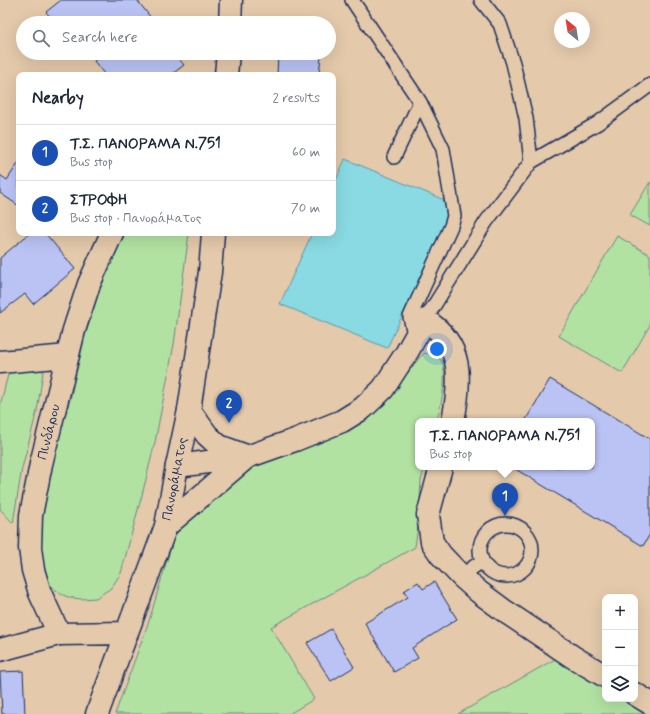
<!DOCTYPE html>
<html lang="en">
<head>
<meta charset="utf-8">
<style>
	:root { --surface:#fff; --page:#f6f6f7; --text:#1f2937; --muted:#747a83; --line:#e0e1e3; --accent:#7c3aed }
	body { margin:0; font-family:Mynerve,sans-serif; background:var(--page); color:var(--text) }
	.controls { position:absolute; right:12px; bottom:12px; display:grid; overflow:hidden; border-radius:8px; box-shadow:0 4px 16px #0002 }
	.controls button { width:36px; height:36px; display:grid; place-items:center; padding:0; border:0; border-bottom:1px solid var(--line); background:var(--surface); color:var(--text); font:20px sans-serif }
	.compass { position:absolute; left:554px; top:12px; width:36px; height:36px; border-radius:50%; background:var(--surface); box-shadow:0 4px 16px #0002; rotate:330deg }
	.you { position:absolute; left:437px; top:349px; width:14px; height:14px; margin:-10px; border:3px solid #fff; border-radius:50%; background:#1a73e8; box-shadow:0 0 0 6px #1a73e833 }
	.badge { display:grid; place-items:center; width:26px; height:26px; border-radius:50%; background:var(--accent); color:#fff; font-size:13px; font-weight:700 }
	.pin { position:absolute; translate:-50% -33px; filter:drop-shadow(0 1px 2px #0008) }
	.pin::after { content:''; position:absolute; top:21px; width:14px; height:12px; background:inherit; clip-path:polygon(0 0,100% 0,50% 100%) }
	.popup { position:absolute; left:415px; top:418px; width:180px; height:52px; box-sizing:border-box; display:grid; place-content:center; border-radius:8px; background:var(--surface); filter:drop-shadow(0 1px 3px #0005); font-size:13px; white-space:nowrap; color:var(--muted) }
	.popup b { font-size:15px; color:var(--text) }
	.popup::after { content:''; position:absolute; left:50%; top:100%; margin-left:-8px; border:8px solid transparent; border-top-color:var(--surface) }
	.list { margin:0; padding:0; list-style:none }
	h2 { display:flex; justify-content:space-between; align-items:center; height:52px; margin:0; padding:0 16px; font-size:17px }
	h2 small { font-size:13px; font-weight:400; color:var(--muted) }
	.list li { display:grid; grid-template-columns:26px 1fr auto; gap:12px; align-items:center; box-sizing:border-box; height:56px; padding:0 16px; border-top:1px solid var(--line) }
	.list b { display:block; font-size:15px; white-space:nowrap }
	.list p { margin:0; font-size:13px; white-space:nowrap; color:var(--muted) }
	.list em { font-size:13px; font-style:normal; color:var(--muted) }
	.icon { flex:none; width:22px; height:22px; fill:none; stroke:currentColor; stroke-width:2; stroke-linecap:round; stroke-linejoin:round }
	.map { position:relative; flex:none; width:650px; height:714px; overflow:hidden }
	.search { position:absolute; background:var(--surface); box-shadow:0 4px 16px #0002; left:16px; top:16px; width:320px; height:44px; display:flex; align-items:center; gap:10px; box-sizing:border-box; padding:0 14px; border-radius:22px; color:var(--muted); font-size:15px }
	.panel { position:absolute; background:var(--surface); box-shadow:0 4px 16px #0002; left:16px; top:72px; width:320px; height:164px; border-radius:8px }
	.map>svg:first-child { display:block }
</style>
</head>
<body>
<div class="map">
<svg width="650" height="714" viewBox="0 0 650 714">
	<rect width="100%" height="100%" fill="#e4c9ab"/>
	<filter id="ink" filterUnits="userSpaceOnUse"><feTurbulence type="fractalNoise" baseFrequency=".025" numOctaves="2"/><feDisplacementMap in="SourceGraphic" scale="8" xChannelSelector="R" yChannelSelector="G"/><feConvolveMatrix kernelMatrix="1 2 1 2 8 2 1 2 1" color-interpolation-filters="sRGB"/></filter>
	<g filter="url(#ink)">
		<!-- green -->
		<path fill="#b2e2a2" stroke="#668880" d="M650,182v44l-20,-11z
			M124,233h65l-15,111 -19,98 -12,49 -22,82 -10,15 -15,10 -15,1 -13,-2 -7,-3 -10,-8 -7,-8 -7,-52 18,-78 15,-48 15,-64 13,-41 12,-32z
			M617,236l33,19v70l-28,48 -63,-37z
			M425,353c5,1 11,3 15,6 10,11 0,48 -3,62h-19v46h7l-4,13 -2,38 -4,29 -144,80 43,72 -25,15h-174l34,-93 27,-91 75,-68 136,-63 33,-42z
			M44,366l-7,45 -15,57 -9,55 -13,-14v-103l10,-39z
			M557,658l48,31v10h16l23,15h-186z"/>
		<!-- water -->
		<path fill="#89dae2" stroke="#5d96ad" d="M345,159l109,45 -67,144 -107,-44 32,-71h21v-46z"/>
		<!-- building -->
		<path fill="#bac3f4" stroke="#1b2f5e" d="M61,0h76l18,23h-99l-10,-11z
			M98,53h76l10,12 -13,10h-66l-11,-14 6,-5z
			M278,53h38v2l5,1 -2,19h-42z
			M19,162v44l-19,-13v-18l7,5z
			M30,233h15l30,36 -42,35 -8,-10 -25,19v-55z
			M550,379l100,60v95l-7,12 -131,-79h80v-46h-67z
			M418,582l5,7 11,-7 23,37 -45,29 6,10 -24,14 -29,-49 43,-26 -4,-6z
			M331,629l23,38 -23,14 -24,-38z
			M23,671l2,43h-23l-2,-42z"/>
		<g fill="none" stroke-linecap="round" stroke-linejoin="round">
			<defs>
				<path id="lane" d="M352,0l68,102 -26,55
					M531,162l67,-39 52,-38
					M425,320l61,-98 45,-60 -5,-44 -13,-55 -13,-39 -19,-24
					M415,338l-5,-21 41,-91 3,-10 -11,-67 -23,-47
					M480 550a26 26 0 1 1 52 0a26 26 0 1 1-52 0Z
					M461,576l21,-15"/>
				<path id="street" d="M0,362l68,-6
					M189,410l18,25 12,11 27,10
					M177,466l70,-9 48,-17 47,-19 21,-13 20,-19 24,-37 18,-32c39,24 36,60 28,101
					M441,467l-13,48 4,27 9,13 20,21 18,16 27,20 67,45 32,19
					M166,526l81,-69
					M59,634l-19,-41 -7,-23 -3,-22 1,-33 10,-51 33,-134 15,-46 23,-51
					M635,694l15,9"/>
				<path id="secondary" d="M230,23l1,-23
					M226,75l2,-22
					M0,650l59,-16 68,-1
					M97,714l69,-188 11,-60 12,-56 21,-138 3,-39"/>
			</defs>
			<!-- lane casing -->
			<use href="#lane" stroke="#1b2f5e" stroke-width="16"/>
			<!-- street casing -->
			<use href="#street" stroke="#1b2f5e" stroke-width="25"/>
			<!-- secondary casing -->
			<use href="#secondary" stroke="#1b2f5e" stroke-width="25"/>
			<!-- lane -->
			<use href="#lane" stroke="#e4c9ab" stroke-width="13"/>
			<!-- street -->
			<use href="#street" stroke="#e4c9ab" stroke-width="22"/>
			<!-- secondary -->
			<use href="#secondary" stroke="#e4c9ab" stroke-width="22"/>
		</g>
	</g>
	<g text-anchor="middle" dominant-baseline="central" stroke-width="3" stroke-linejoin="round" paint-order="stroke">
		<!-- street labels -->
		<g font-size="14" fill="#1b2f5e" stroke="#e4c9ab">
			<text transform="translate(49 432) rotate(-76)">Πινδάρου</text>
			<text transform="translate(175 479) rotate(-79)">Πανοράματος</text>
		</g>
	</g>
</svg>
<div class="controls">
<button>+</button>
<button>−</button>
<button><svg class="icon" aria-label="layers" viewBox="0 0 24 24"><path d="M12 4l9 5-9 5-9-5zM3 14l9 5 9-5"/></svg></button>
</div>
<svg class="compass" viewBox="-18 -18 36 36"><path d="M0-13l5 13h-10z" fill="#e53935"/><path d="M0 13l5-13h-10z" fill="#747a83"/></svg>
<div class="you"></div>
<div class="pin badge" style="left:505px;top:516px;background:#1a4fb4">1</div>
<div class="popup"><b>Τ.Σ. ΠΑΝΟΡΑΜΑ Ν.751</b>Bus stop</div>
<div class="pin badge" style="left:229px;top:423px;background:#1a4fb4">2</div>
<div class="search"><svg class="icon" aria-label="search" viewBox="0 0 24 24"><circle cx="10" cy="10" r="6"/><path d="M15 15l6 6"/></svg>Search here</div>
<section class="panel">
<h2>Nearby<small>2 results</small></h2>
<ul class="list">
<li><span class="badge" style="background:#1a4fb4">1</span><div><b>Τ.Σ. ΠΑΝΟΡΑΜΑ Ν.751</b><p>Bus stop</p></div><em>60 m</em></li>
<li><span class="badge" style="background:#1a4fb4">2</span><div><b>ΣΤΡΟΦΗ</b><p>Bus stop · Πανοράματος</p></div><em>70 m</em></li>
</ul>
</section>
</div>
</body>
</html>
